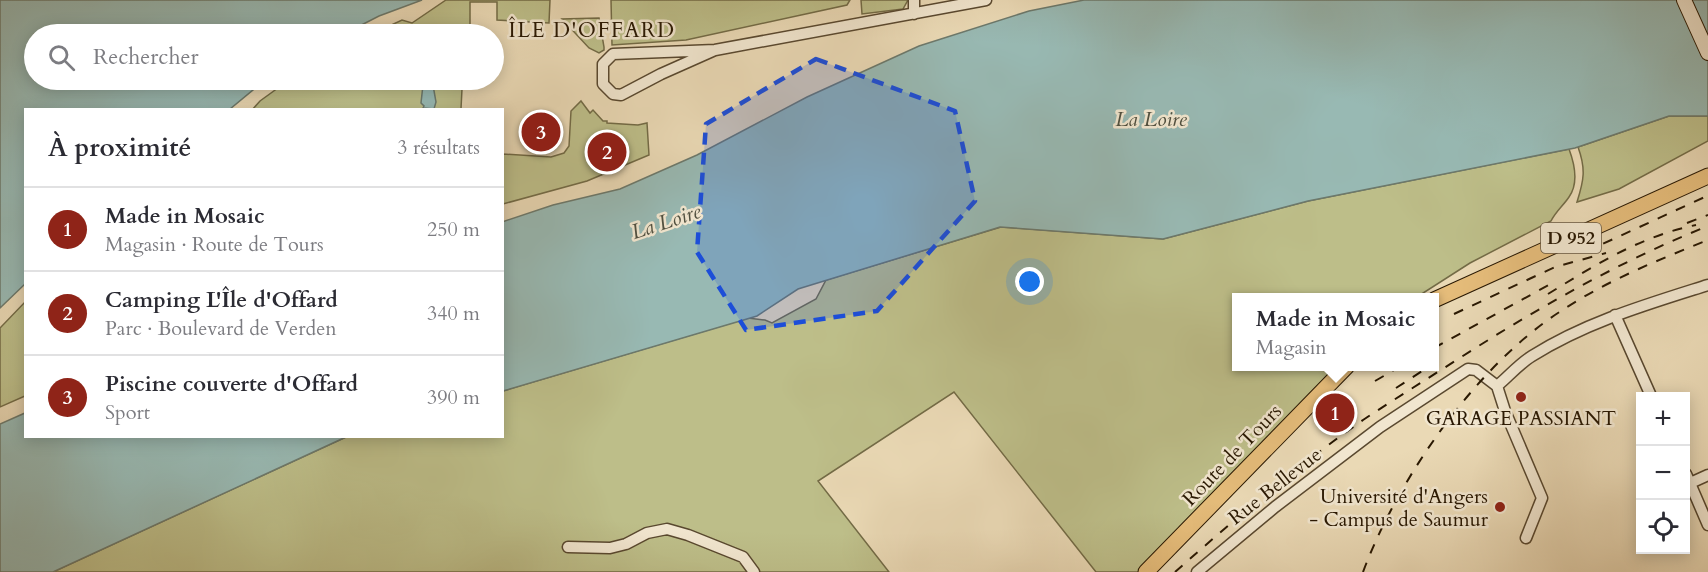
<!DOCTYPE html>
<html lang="fr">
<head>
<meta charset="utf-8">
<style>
	:root { --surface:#fff; --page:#f7f7f7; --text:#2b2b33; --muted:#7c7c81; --line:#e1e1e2; --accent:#8f2418 }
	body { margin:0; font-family:Cardo,serif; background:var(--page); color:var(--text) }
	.controls { position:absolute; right:18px; bottom:18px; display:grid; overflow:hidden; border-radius:0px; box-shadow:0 3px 15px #0003 }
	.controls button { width:54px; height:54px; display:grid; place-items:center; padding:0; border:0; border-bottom:2px solid var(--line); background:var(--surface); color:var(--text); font:30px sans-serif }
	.you { position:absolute; left:1030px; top:282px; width:21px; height:21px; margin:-15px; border:4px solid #fff; border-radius:50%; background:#1a73e8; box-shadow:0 0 0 9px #1a73e833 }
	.badge { display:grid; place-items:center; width:39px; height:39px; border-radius:50%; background:var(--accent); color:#fff; font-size:20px; font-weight:700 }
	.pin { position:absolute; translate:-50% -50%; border:3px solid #fff; box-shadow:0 2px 6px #0006 }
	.popup { position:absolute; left:1232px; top:293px; width:207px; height:78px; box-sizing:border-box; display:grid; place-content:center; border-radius:0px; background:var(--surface); filter:drop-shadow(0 2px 4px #0005); font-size:20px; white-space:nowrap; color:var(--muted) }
	.popup b { font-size:22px; color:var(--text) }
	.popup::after { content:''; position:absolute; left:50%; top:100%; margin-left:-12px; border:12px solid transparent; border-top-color:var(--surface) }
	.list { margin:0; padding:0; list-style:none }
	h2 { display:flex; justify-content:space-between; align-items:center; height:78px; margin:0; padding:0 24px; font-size:26px }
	h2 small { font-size:20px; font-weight:400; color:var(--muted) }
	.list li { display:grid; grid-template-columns:39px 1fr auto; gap:18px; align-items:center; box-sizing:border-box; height:84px; padding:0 24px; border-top:2px solid var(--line) }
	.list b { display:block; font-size:22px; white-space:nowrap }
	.list p { margin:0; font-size:20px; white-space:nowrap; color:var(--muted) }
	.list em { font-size:20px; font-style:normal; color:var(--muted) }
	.icon { flex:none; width:33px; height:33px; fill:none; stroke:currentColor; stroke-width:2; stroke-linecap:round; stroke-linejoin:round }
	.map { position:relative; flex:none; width:1708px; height:572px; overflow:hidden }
	.search { position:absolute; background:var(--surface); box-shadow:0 3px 15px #0003; left:24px; top:24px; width:480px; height:66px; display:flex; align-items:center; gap:15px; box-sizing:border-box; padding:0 21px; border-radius:33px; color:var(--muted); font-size:22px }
	.panel { position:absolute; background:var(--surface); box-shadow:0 3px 15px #0003; left:24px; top:108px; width:480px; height:330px; border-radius:0px }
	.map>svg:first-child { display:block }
</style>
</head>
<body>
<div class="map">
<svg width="1708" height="572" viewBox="0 0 1708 572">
	<rect width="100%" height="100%" fill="#ead9b5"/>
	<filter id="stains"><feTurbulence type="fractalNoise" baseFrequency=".00333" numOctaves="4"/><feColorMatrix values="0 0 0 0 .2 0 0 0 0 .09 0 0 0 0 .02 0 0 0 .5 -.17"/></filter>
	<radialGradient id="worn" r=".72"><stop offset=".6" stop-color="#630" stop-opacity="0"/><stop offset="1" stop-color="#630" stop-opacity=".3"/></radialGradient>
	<!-- green -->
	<path fill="#bdbe89" stroke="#736b46" stroke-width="1.5" d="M446,0h104l-1,23 -52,-3v-18h-27v32h-98l30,-14 10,3z
		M611,0h239l-3,5 -161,35 -74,5z
		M861,0h47l-5,9 -41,5z
		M599,18l5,29v3l-5,3 -10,-5 -27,-29z
		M289,80h161l1,8 11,1 -1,20h20l-229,1 8,-9z
		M581,101l9,12 3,-3 10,11h4v2l31,2 9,-2 2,32 -62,26 -84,23v-50l48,3 13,-4 5,-7 2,-35z
		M1669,116h39v25l-89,48 -42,13c7,-22 9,-33 1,-55z
		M1569,149c6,16 10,34 0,48 -6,9 -13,14 -18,24l-81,42 -53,34 -181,1v68l101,1 -199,205h-42l-142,-180 -136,89 71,91h-836l293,-135 156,-1 1,-45 245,-73 17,2 7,3 44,-24 10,-19 175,-53 162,12 145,-38z
		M25,302v94l-25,11v-79z"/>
	<!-- water -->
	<path fill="#98b9b3" stroke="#6c796c" stroke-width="1.5" d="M0,0h422l-43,16 -35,18h-310v46h231l-35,29 -204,1 -1,174 -25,24z
		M1084,0h624v116h-39l-94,32 -267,53 -145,38 -163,-12 -202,62 -41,27 -254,75 -1,-169 51,-17 67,-16 77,-34 110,-58 112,-51 110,-35z
		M423,85h10l3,17 -2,7 -11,-1 1,-2 -3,-3z
		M25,413l1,23 320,1 -293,135h-53v-148z"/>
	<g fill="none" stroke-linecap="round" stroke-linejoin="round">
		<defs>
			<path id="street" d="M914,0v14
				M715,50l-54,24 -40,21 -8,-1 -10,-10v-20l10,-10 102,-4 271,-50
				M1615,315l36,81
				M1497,386c12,-10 22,-22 35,-30 54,-34 116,-52 176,-71
				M1686,474l22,51
				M1686,485l22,-10
				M568,547l42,1 16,-4 21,-11 20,-4 21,6 55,22 11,15
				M1197,572l78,-65 105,-80 88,-58 8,1 21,16 8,25 37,87 -16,40"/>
			<path id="secondary" d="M1684,0l24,53"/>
			<path id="primary" d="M1434,300l274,-124
				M1146,572l201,-206"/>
		</defs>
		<!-- street casing -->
		<use href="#street" stroke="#59482f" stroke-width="13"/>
		<!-- secondary casing -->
		<use href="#secondary" stroke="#291802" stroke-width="16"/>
		<!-- primary casing -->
		<use href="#primary" stroke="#291802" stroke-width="17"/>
		<!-- street -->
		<use href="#street" stroke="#f1e6cf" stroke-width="10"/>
		<!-- secondary -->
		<use href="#secondary" stroke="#f1e6cf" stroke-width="14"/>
		<!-- primary -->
		<use href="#primary" stroke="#e5bc7a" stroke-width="15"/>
		<!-- rail -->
		<path stroke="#291802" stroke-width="2" stroke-dasharray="10 10" stroke-linecap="butt" d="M1687,223l21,-8
			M1585,252l122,-56
			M1548,294c47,-29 93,-58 148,-69
			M1454,314l101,-47 51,-14
			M1434,348l122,-67
			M1375,381l26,-15
			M1396,388l34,-22
			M1175,572c60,-53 122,-106 188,-152 30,-20 61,-39 92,-59 81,-52 163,-99 253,-135
			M1363,572c35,-94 114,-207 198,-261 45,-30 97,-51 147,-71"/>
	</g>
	<!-- marked area -->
	<path fill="#1d4ed8" fill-opacity="0.2" stroke="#1d4ed8" stroke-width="4.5" stroke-dasharray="12 8" stroke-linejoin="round" d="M816,59l139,52 20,90 -98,110 -131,19 -49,-78 9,-128z"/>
	<!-- markers -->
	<g fill="#8f2418" stroke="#f1e6cf" stroke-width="2">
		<circle cx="1521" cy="397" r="6"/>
		<circle cx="1500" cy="507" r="6"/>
	</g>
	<g text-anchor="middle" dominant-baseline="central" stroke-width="5" stroke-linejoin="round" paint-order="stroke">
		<!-- shield labels -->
		<rect fill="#f1e6cf" stroke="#655640" stroke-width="1.5" x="1541" y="223" width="60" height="30" rx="4.5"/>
		<g font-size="18" font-weight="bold" fill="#291802">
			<text x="1571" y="238">D 952</text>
		</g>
		<!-- poi labels -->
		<g font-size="20" fill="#291802" stroke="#f1e6cf">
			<text x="1521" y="418">GARAGE PASSIANT</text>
			<text x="1488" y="496" text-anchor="end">Université d'Angers<tspan x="1488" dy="23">- Campus de Saumur</tspan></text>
		</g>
		<!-- street labels -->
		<g font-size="20" fill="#291802" stroke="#f1e6cf">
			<text transform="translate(1232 455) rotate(-46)">Route de Tours</text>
			<text transform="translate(1275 486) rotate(-38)">Rue Bellevue</text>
		</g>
		<!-- neighbourhood labels -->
		<g font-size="21" letter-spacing="1.5" fill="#291802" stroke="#f1e6cf">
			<text x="592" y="30">ÎLE D'OFFARD</text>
		</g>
		<!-- water labels -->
		<g font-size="21" font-style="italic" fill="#505040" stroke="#f1e6cf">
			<text x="1151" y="119">La Loire</text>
			<text transform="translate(666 222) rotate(-18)">La Loire</text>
		</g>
	</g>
	<rect width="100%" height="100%" filter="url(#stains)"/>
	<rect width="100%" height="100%" fill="url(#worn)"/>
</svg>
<div class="controls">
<button>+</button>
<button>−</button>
<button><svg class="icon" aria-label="locate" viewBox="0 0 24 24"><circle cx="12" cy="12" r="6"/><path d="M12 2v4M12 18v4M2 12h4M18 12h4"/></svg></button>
</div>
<div class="you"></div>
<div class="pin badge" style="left:1335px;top:413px">1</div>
<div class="popup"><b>Made in Mosaic</b>Magasin</div>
<div class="pin badge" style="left:607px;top:152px">2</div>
<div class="pin badge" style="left:541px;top:132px">3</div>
<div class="search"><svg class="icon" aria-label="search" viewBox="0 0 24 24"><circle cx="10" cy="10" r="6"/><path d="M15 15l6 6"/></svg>Rechercher</div>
<section class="panel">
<h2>À proximité<small>3 résultats</small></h2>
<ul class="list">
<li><span class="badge">1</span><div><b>Made in Mosaic</b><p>Magasin · Route de Tours</p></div><em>250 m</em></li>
<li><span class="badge">2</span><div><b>Camping L'Île d'Offard</b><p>Parc · Boulevard de Verden</p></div><em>340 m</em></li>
<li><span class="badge">3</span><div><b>Piscine couverte d'Offard</b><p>Sport</p></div><em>390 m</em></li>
</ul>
</section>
</div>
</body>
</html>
